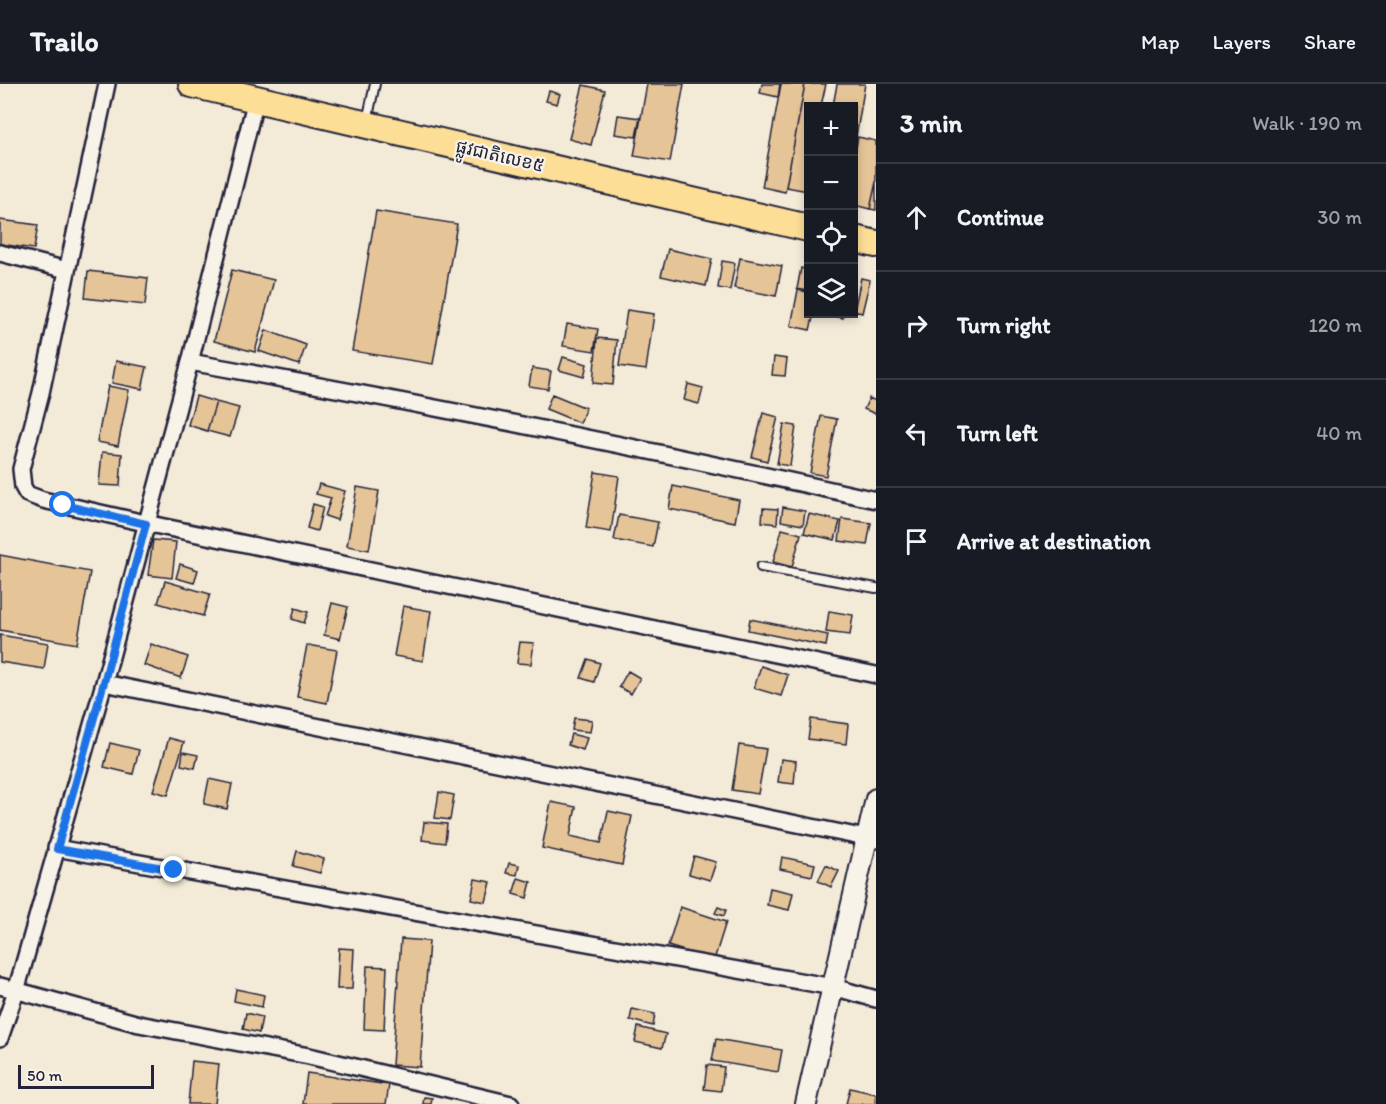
<!DOCTYPE html>
<html lang="en">
<head>
<meta charset="utf-8">
<style>
	:root { --surface:#171b24; --page:#20242c; --text:#f1f3f6; --muted:#9ea1a6; --line:#363941 }
	body { margin:0; font-family:Itim,"Noto Sans Khmer",sans-serif; background:var(--page); color:var(--text) }
	.controls { position:absolute; right:18px; top:18px; display:grid; overflow:hidden; border-radius:0px; box-shadow:0 3px 9px #0003 }
	.controls button { width:54px; height:54px; display:grid; place-items:center; padding:0; border:0; border-bottom:2px solid var(--line); background:var(--surface); color:var(--text); font:30px sans-serif }
	.scale { position:absolute; left:18px; bottom:15px; width:136px; box-sizing:border-box; padding-left:6px; border:3px solid #22223b; border-top:0; font-size:16px; line-height:21px; white-space:nowrap; color:#22223b; -webkit-text-stroke:4px #f7f3e8; paint-order:stroke }
	.stop { position:absolute; width:18px; height:18px; margin:-14px; border:4px solid #1a73e8; border-radius:50%; background:#fff }
	.stop.end { background:#1a73e8; border-color:#fff; box-shadow:0 2px 6px #0008 }
	.list { margin:0; padding:0; list-style:none }
	h2 { display:flex; justify-content:space-between; align-items:center; height:78px; margin:0; padding:0 24px; font-size:26px }
	h2 small { font-size:20px; font-weight:400; color:var(--muted) }
	.list li { display:grid; grid-template-columns:39px 1fr auto; gap:18px; align-items:center; box-sizing:border-box; height:108px; padding:0 24px; border-top:2px solid var(--line) }
	.list b { display:block; font-size:22px; white-space:nowrap }
	.list em { font-size:20px; font-style:normal; color:var(--muted) }
	.icon { flex:none; width:33px; height:33px; fill:none; stroke:currentColor; stroke-width:2; stroke-linecap:round; stroke-linejoin:round }
	.map { position:relative; flex:none; width:876px; height:1020px; overflow:hidden }
	header { display:flex; align-items:center; gap:36px; box-sizing:border-box; height:84px; padding:0 30px; background:var(--surface); border-bottom:2px solid var(--line) }
	header strong { font-size:28px }
	nav { display:flex; gap:33px; margin-inline-start:auto; font-size:21px }
	main { display:flex }
	aside { flex:1; background:var(--surface) }
	.map>svg:first-child { display:block }
</style>
</head>
<body>
<header>
<strong>Trailo</strong>
<nav><a>Map</a><a>Layers</a><a>Share</a></nav>
</header>
<main>
<div class="map">
<svg width="876" height="1020" viewBox="0 0 876 1020">
	<rect width="100%" height="100%" fill="#f3ead8"/>
	<filter id="ink" filterUnits="userSpaceOnUse"><feTurbulence type="fractalNoise" baseFrequency=".0167" numOctaves="2"/><feDisplacementMap in="SourceGraphic" scale="12" xChannelSelector="R" yChannelSelector="G"/><feConvolveMatrix kernelMatrix="1 2 1 2 8 2 1 2 1" color-interpolation-filters="sRGB"/></filter>
	<g filter="url(#ink)">
		<!-- building -->
		<path fill="#e5c497" stroke="#22223b" stroke-width="1.5" d="M647,0h37l-14,78 -36,-6z
			M762,0h18l-2,13 -18,-4z
			M781,0h24l-20,108 -23,-5z
			M805,0h21l-5,22h-13v85l-22,-4z
			M837,0h28l-11,65v-43h-21z
			M583,1l22,5 -14,55 -22,-6z
			M549,7l11,3 -3,10 -11,-3z
			M618,31l22,3 -4,19 -21,-3z
			M858,53l18,4v41l-6,27 -16,-4v-47z
			M876,98v28l-6,-1z
			M376,127l81,13 -24,140 -81,-13z
			M0,136l38,5 -4,24 -34,-5z
			M668,165l44,10 -6,27 -45,-10z
			M740,174l42,8 -6,30 -42,-8z
			M722,177l13,2 -5,27 -12,-2z
			M801,184l7,2v21l-11,-2z
			M232,186l42,10 -19,72 -41,-11z
			M88,187l60,7 -3,27 -60,-7z
			M861,194l9,2 -8,33 -8,-2z
			M798,206l10,2v22h6l-4,16 -19,-4z
			M627,226l27,4 -8,56 -27,-4z
			M832,230h12l-1,4 -12,-3z
			M567,240l31,5 -4,22 -31,-5z
			M266,246l40,15 -7,20 -40,-14z
			M597,254l20,2 -4,45 -20,-2z
			M563,273l24,7 -3,13 -25,-7z
			M774,273l13,2 -2,17 -13,-1z
			M116,277l31,6 -5,22 -30,-6z
			M532,284l19,3 -3,18 -19,-3z
			M688,300l15,4 -4,16 -15,-4z
			M108,302l21,4 -11,56 -21,-4z
			M552,310l34,14 -6,15 -34,-14z
			M196,312l20,6 -9,29 -19,-6z
			M869,314l7,3v13l-12,-5z
			M216,318l23,6 -9,29 -23,-6z
			M763,329l15,4 -11,44 -15,-4z
			M821,332l16,3 -11,57 -16,-3z
			M784,340l12,2 -6,40 -13,-2z
			M102,368l20,2 -2,32 -21,-1z
			M595,388l24,4 -8,56 -25,-4z
			M319,400l26,7 -8,29 -12,-4 6,-18 -15,-4z
			M673,402l66,14 -4,22 -66,-13z
			M357,403l22,4 -10,59 -22,-4z
			M313,420l10,3 -6,24 -10,-3z
			M783,423l22,4 -2,14 -22,-4z
			M763,424l15,1 -1,15 -15,-2z
			M809,430l31,7 -5,19 -31,-7z
			M619,431l39,7 -5,25 -39,-7z
			M842,435l29,4 -4,22 -28,-4z
			M782,445l19,5 -9,33 -19,-5z
			M153,456l23,2 -4,36 -24,-3z
			M0,471l90,17 -13,72 -77,-14z
			M180,480l18,6 -4,13 -18,-5z
			M165,497l45,13 -7,22 -45,-13z
			M332,519l16,4 -8,32 -16,-4z
			M403,522l28,5 -8,50 -29,-5z
			M295,524l13,4 -4,11 -12,-4z
			M829,527l24,4 -3,20 -24,-3z
			M750,535l78,16 -2,11 -78,-16z
			M0,551l48,8 -4,26 -44,-7z
			M520,558l14,1 -3,21 -14,-1z
			M151,560l37,13 -7,21 -37,-13z
			M307,561l30,5 -10,53 -30,-6z
			M588,575l12,4 -6,19 -13,-4z
			M761,582l27,9 -7,21 -27,-8z
			M628,587l12,7 -9,16 -12,-7z
			M574,634l18,2 -2,12 -18,-2z
			M811,635l37,5 -2,20 -38,-5z
			M571,650l16,4 -4,12 -15,-5z
			M169,654l15,4 -16,53 -15,-4z
			M110,659l29,7 -6,24 -29,-7z
			M739,661l27,4 -8,45 -26,-4z
			M183,668l15,3 -3,13 -14,-3z
			M781,675l15,2 -2,23 -16,-2z
			M209,695l23,5 -5,25 -23,-5z
			M439,708l15,3 -4,25 -15,-2z
			M551,718l25,5 -6,29 31,7 7,-32 24,5 -10,49 -80,-17z
			M424,738l23,2 -2,19 -23,-3z
			M297,767l27,8 -4,14 -27,-7z
			M694,772l22,6 -6,18 -21,-6z
			M782,773l33,7 -3,12 -32,-7z
			M509,779l10,2 -2,10 -11,-2z
			M826,781l13,6 -8,16 -13,-6z
			M518,794l13,4 -4,16 -14,-4z
			M475,795l16,3 -5,20 -15,-3z
			M770,804l23,5 -4,17 -22,-5z
			M680,823l46,15 -12,38 -46,-14z
			M718,823l8,3 -2,6 -9,-3z
			M401,855l28,2 -9,126 -28,-2z
			M339,864l15,1 -2,40h-15z
			M367,882l20,1 -3,63 -20,-1z
			M236,905l28,6 -2,12 -28,-6z
			M632,925l23,5 -2,12 -23,-6z
			M246,929l16,4 -3,16 -16,-4z
			M638,943l28,7 -4,14 -27,-6z
			M716,955l66,11 -4,22 -66,-11z
			M192,977l27,3 -4,40h-27z
			M707,981l17,2 -3,24 -17,-2z
			M307,989l82,12 -3,19h-83z
			M850,1004l26,6v10h-30z
			M424,1013l8,1 -1,6h-8z"/>
		<g fill="none" stroke-linecap="round" stroke-linejoin="round">
			<defs>
				<path id="service" d="M367,37l8,-37
					M761,483l115,21"/>
				<path id="minor" d="M107,0l-66,309 -20,76 2,18 4,7 16,6 102,23 731,152
					M0,169l67,17
					M190,278c229,41 458,87 686,138
					M104,599l772,157
					M56,764l777,139 43,12
					M0,902l139,38 170,32 202,48
					M0,954l16,-47 88,-308 86,-321 66,-263"/>
				<path id="tertiary" d="M806,1020l70,-305"/>
				<path id="trunk" d="M192,0l616,144
					M854,155l22,5"/>
			</defs>
			<!-- service casing -->
			<use href="#service" stroke="#22223b" stroke-width="12"/>
			<!-- minor casing -->
			<use href="#minor" stroke="#22223b" stroke-width="20"/>
			<!-- tertiary casing -->
			<use href="#tertiary" stroke="#22223b" stroke-width="24"/>
			<!-- trunk casing -->
			<use href="#trunk" stroke="#22223b" stroke-width="30"/>
			<!-- service -->
			<use href="#service" stroke="#f7f3e8" stroke-width="8"/>
			<!-- minor -->
			<use href="#minor" stroke="#f7f3e8" stroke-width="15"/>
			<!-- tertiary -->
			<use href="#tertiary" stroke="#f7f3e8" stroke-width="20"/>
			<!-- trunk -->
			<use href="#trunk" stroke="#fdde96" stroke-width="26"/>
		</g>
	</g>
	<g fill="none" stroke-linecap="round" stroke-linejoin="round" filter="url(#ink)">
		<!-- route -->
		<path stroke="#1a73e8" stroke-width="8" d="M63,421l83,19 -42,158 -47,167 117,21"/>
	</g>
	<g text-anchor="middle" dominant-baseline="central" stroke-width="4.5" stroke-linejoin="round" paint-order="stroke">
		<!-- street labels -->
		<g font-size="18" fill="#22223b" stroke="#f7f3e8">
			<text transform="translate(500 72) rotate(13)">ផ្លូវជាតិលេខ៥</text>
		</g>
	</g>
</svg>
<div class="controls">
<button>+</button>
<button>−</button>
<button><svg class="icon" aria-label="locate" viewBox="0 0 24 24"><circle cx="12" cy="12" r="6"/><path d="M12 2v4M12 18v4M2 12h4M18 12h4"/></svg></button>
<button><svg class="icon" aria-label="layers" viewBox="0 0 24 24"><path d="M12 4l9 5-9 5-9-5zM3 14l9 5 9-5"/></svg></button>
</div>
<div class="scale">50 m</div>
<div class="stop" style="left:63px;top:421px"></div>
<div class="stop end" style="left:174px;top:786px"></div>
</div>
<aside>
<h2>3 min<small>Walk · 190 m</small></h2>
<ul class="list">
<li><svg class="icon" aria-label="ahead" viewBox="0 0 24 24"><path d="M12 20V5M6 11l6-6 6 6"/></svg><div><b>Continue</b></div><em>30 m</em></li>
<li><svg class="icon" aria-label="right" viewBox="0 0 24 24"><path d="M7 20v-9h11M14 6l5 5-5 5"/></svg><div><b>Turn right</b></div><em>120 m</em></li>
<li><svg class="icon" aria-label="left" viewBox="0 0 24 24"><path d="M17 20v-9H6M10 6l-5 5 5 5"/></svg><div><b>Turn left</b></div><em>40 m</em></li>
<li><svg class="icon" aria-label="arrive" viewBox="0 0 24 24"><path d="M6 21V4h12l-3 4 3 4H6"/></svg><div><b>Arrive at destination</b></div></li>
</ul>
</aside>
</main>
</body>
</html>
